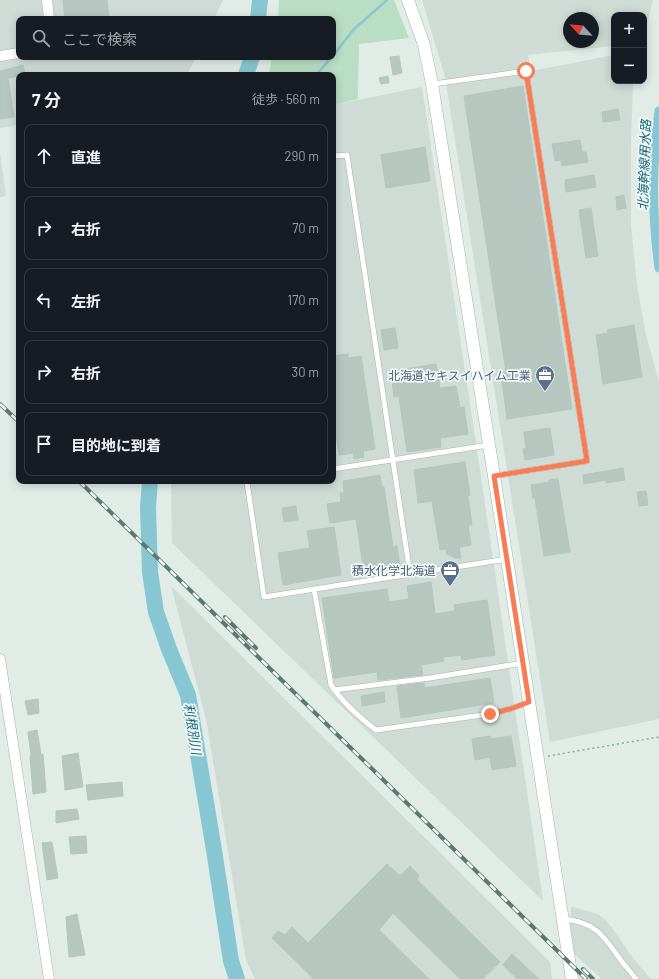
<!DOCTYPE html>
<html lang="ja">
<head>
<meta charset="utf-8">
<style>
	:root { --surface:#171b24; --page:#20242c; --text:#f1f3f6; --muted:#9ea1a6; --line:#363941 }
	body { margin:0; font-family:Barlow,"Noto Sans JP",sans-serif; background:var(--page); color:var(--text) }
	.controls { position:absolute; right:12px; top:12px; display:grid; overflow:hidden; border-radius:8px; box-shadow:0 2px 10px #0003 }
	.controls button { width:36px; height:36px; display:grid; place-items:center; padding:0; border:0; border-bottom:1px solid var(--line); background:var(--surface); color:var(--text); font:20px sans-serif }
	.compass { position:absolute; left:563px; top:12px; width:36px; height:36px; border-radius:50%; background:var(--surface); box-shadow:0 2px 10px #0003; rotate:296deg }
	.stop { position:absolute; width:12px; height:12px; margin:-9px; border:3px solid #f67d55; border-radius:50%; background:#fff }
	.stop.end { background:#f67d55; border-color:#fff; box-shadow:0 1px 4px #0008 }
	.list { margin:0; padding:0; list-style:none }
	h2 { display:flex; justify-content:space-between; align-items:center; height:52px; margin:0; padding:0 16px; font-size:17px }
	h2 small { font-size:13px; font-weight:400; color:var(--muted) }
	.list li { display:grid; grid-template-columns:26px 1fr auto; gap:12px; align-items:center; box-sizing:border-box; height:64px; margin:0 8px 8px; padding:0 8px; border:1px solid var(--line); border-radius:8px }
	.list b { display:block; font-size:15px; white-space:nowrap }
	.list em { font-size:13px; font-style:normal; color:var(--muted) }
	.icon { flex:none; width:22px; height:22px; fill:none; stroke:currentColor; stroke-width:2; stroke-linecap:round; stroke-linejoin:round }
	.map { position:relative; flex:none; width:659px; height:979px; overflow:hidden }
	.search { position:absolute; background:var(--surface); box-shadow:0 2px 10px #0003; left:16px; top:16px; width:320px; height:44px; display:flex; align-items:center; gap:10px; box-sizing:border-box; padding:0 14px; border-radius:8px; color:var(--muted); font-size:15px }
	.panel { position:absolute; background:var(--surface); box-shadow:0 2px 10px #0003; left:16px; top:72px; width:320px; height:412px; border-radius:8px }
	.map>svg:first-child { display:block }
</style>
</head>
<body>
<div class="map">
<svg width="659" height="979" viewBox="0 0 659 979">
	<rect width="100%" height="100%" fill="#e1ece7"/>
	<!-- built -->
	<path fill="#cfdcd6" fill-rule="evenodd" d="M0,0h223l-9,19h-195v38h177l-9,18h-168v50l-19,3z
		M422,0h231l-9,38v-23h-30v31l-86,9 3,16 83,-16v26h19l-2,61v83l6,60 9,50 13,46v338l-109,23 -105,-665zM569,18h24v24h-24z
		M422,87l57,376 64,438 -371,-358 -1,-62h162v-376z
		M0,152l6,44 -6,1z
		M171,586l379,376 2,17h-297l-9,-19 -40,-241z
		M573,907l25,7 8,6 9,12 18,26 18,21h-49l-29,-26 -3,-27 1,-18z"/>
	<!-- green -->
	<path fill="#b9dec3" d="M279,0h115l15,38 -50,6 -1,55 -25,6v-30h-64l3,-18h61v-38h-55z"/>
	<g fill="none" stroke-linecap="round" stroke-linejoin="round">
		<!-- stream -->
		<path stroke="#87c7d3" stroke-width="2.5" d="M333,56l20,-26 34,-30
			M316,75l16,-18"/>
		<!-- canal -->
		<path stroke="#87c7d3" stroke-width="9" d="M659,111c-7,50 -7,106 0,157"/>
		<!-- river -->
		<path stroke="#87c7d3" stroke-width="16" d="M258,19l2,-19
			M246,75l6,-18
			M150,481l-2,26 2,65 6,40 13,37 19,46 26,155 17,111 6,18"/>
	</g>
	<!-- building -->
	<path fill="#b6c7c0" stroke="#b3c6be" d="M63,0h44l2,19h-44z
		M399,56l3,17 -9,2 -3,-18z
		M23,65l2,10 -17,3 6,39 -14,2v-48z
		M388,76l1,7 -8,1 -2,-6z
		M523,86l49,323 -65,10 -6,-46 5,-1 -42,-276z
		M618,109l2,11 -17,2 -1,-10z
		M580,140l2,12h4l2,10 -26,4 -1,-6 -6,1 -3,-17z
		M425,147l5,34 -44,7 -5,-33z
		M594,175l2,12 -30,5 -1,-12z
		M624,195l2,13 -9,2 -1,-13z
		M591,208l7,48 -12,2 -7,-48z
		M634,325l8,52 -39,7 -7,-49 12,-2 -1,-3z
		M395,328l3,20 -14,2 -3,-20z
		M348,354v4l13,-2 14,93 -12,2 1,6 -10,2 -1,-6 -14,2 -6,-43v-56z
		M436,364l4,24 16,-2 4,22 4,-1 4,27 -28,4 1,9 -34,5 -8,-56 -5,1 -3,-26z
		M550,428l4,27 -29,5 -2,-11 3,-1 -2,-16z
		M465,462l5,33 -2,1 4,29h-4l3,20 -12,2 2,11h-6l-8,-4 -1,-5 -6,1 -8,-49 -14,2 -4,-33z
		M623,468l2,12 -19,3v-3l-22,4 -1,-9z
		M380,475l2,12h2l9,60 4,-1 3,21 -36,5 -8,-53 -26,4 -3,-19 14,-2 -1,-9h4l-1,-12z
		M558,479l12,73 -26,4 -9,-58 -2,1 -2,-14 18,-3v-2z
		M646,491l2,14 -9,1 -2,-14z
		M296,506l2,14 -14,2 -2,-14z
		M334,527l7,48 -58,10 -5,-32 32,-5 -3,-17z
		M431,582l4,32 20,-3 -1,-6 33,-5 8,55 -33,5 -1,-5 -18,2 1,4 -23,4 2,10 -45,5 -1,-8 -43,6 -12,-80 65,-9 2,13 20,-3 -2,-13z
		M490,678l4,25 -93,15 -4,-32 27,-3 1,5z
		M384,692l1,10 -23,4 -1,-10z
		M38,699l1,14 -11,2 -3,-14z
		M37,730l4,25 2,-1 3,38 -13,2 -3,-38h1l-3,-24z
		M490,736v3l21,-3 5,30 -24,4 -2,-13 -15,3 -3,-21z
		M78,753l5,34 -18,3 -3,-34z
		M122,782l1,14 -35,4 -2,-15z
		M77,809l2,10 -23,4v-12z
		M86,836l1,17 -16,1 -2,-17z
		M52,842l6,36 -11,2 -5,-37z
		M387,864l13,12 10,-10 9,9 -2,5 83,82 -17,17h-23l-67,-66 -14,17 50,49h-115l-42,-41 6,-7 7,4 7,-8 16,16z
		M77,914l8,41 -16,2 -3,-40z
		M512,954l27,25h-22l-14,-14z"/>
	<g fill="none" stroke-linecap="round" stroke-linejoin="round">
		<defs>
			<path id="service" d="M433,84l93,-13 61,390 -93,15
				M333,156l14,-1 63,419
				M333,469l156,-24
				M253,481l-6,1 17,115 243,-38
				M314,589l17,96c12,18 28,32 45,45l114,-16 20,-5 19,-7
				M334,690l96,-12 93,-15
				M564,919c31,3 39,16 56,40 5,7 11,13 16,20"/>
			<path id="minor" d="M47,0l2,19
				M0,56l19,-3
				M0,659l49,320"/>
			<path id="tertiary" d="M408,0l16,45 8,39 62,392 78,503"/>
		</defs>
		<!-- service casing -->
		<use href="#service" stroke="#a4b4ae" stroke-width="6"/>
		<!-- minor casing -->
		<use href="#minor" stroke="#a4b4ae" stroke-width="11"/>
		<!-- tertiary casing -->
		<use href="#tertiary" stroke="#a4b4ae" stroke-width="13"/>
		<!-- path -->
		<path stroke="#80b0a1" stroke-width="1.5" stroke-dasharray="2 3" stroke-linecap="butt" d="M548,756l111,-19"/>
		<!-- service -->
		<use href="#service" stroke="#fff" stroke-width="5"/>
		<!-- minor -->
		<use href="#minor" stroke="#fff" stroke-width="10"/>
		<!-- tertiary -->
		<use href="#tertiary" stroke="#fff" stroke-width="12"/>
		<defs>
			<path id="rail" d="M0,404l19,18
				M79,481l507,498
				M225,617l31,31
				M583,969l10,10"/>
		</defs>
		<!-- rail casing -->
		<use href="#rail" stroke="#5b7871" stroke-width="4"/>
		<!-- rail -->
		<use href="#rail" stroke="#f1f8f5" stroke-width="2.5" stroke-dasharray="8" stroke-linecap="butt"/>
	</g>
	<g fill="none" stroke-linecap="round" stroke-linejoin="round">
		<!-- route -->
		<path stroke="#f67d55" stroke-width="5" d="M490,714l20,-5 19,-7 -35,-226 93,-15 -61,-390"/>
	</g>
	<!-- icons -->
	<defs>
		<symbol id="office-pin" viewBox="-11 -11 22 30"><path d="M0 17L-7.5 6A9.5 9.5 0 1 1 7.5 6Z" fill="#5c6f8a" stroke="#f1f8f5"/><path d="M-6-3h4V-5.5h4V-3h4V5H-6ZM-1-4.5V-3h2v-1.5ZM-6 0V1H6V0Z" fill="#fff"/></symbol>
	</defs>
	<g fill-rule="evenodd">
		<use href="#office-pin" x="534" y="364" width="22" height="30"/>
		<use href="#office-pin" x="439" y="559" width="22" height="30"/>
	</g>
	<g text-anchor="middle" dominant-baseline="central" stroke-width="3.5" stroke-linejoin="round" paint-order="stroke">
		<!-- service labels -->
		<g font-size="12" fill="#4e5e75" stroke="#f1f8f5" text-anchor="end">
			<text x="531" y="375">北海道セキスイハイム工業</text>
			<text x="436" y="570">積水化学北海道</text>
		</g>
		<!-- water labels -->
		<g font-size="13" font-style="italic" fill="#196a7a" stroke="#f1f8f5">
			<text transform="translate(644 165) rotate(-88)">北海幹線用水路</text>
			<text transform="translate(193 729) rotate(81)">利根別川</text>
		</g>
	</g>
</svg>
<div class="controls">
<button>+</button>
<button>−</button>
</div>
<svg class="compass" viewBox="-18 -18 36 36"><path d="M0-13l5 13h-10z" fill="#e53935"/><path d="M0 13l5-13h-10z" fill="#9ea1a6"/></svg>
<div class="stop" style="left:526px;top:71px"></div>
<div class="stop end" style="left:490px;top:714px"></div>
<div class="search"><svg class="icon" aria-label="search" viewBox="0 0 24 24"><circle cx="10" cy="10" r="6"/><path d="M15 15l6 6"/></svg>ここで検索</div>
<section class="panel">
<h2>7 分<small>徒歩 · 560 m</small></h2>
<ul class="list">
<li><svg class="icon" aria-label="ahead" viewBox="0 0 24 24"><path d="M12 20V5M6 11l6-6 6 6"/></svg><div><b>直進</b></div><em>290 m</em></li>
<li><svg class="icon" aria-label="right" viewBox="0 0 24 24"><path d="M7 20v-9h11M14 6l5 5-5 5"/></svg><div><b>右折</b></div><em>70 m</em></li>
<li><svg class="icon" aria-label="left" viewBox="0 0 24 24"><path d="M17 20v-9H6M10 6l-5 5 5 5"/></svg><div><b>左折</b></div><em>170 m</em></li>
<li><svg class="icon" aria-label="right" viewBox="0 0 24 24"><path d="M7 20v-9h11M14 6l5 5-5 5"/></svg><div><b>右折</b></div><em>30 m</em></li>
<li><svg class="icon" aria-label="arrive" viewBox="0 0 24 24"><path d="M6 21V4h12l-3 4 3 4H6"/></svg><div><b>目的地に到着</b></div></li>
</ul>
</section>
</div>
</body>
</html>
